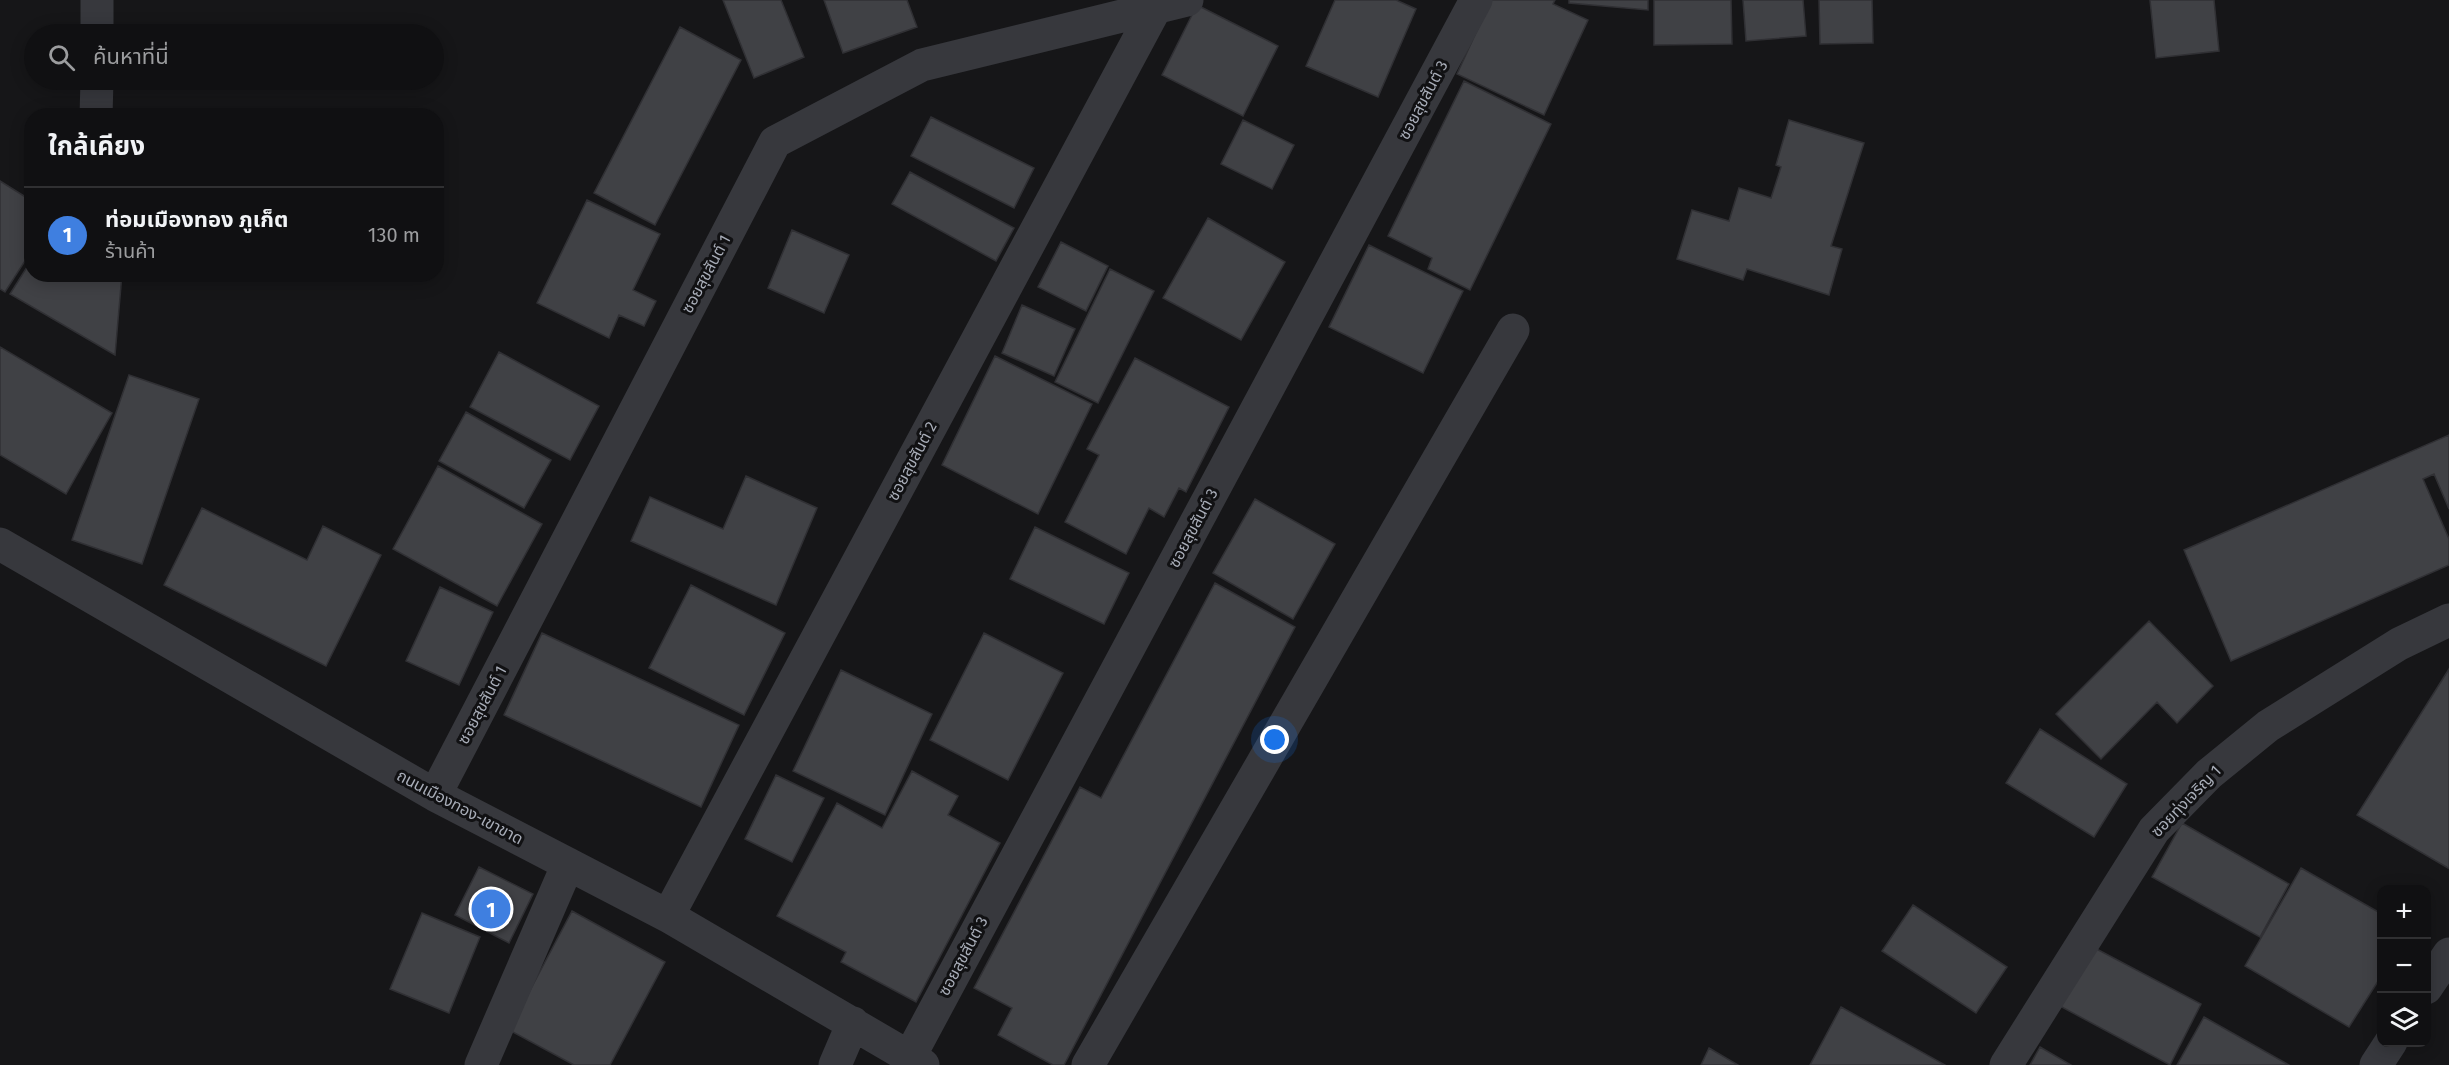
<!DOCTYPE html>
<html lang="th">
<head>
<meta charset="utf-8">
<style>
	:root { --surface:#101012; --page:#19191b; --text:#f1f3f6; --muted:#9c9d9f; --line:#303032; --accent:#d93025 }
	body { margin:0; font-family:"Fira Sans","Noto Sans Thai",sans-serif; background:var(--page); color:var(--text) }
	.controls { position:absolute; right:18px; bottom:18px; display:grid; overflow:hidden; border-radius:12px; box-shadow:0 3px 15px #0003 }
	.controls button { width:54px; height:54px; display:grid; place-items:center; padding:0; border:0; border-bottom:2px solid var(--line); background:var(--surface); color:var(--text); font:30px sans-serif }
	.you { position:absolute; left:1275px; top:740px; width:21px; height:21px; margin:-15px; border:4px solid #fff; border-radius:50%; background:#1a73e8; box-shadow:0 0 0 9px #1a73e833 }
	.badge { display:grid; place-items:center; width:39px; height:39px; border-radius:50%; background:var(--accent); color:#fff; font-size:20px; font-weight:700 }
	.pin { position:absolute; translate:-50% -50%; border:3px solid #fff; box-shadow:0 2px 6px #0006 }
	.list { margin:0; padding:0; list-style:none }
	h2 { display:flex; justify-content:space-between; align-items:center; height:78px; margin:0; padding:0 24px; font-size:26px }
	h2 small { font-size:20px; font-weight:400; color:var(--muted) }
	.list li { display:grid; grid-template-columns:39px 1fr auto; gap:18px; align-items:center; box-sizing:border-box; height:96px; padding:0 24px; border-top:2px solid var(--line) }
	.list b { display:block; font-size:22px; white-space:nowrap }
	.list p { margin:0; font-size:20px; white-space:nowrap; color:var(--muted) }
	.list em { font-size:20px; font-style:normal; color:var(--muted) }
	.icon { flex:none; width:33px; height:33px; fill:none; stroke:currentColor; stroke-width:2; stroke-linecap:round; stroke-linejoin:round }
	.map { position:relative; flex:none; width:2449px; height:1065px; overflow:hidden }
	.search { position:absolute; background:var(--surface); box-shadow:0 3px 15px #0003; left:24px; top:24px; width:420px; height:66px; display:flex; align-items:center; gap:15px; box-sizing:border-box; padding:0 21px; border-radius:33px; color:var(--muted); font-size:22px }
	.panel { position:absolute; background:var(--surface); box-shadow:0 3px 15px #0003; left:24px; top:108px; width:420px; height:174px; border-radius:24px }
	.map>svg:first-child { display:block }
</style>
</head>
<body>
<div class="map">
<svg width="2449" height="1065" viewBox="0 0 2449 1065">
	<rect width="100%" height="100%" fill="#161618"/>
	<!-- building -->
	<path fill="#404145" stroke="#303034" stroke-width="1.5" d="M723,0h58l23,57 -50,21z
		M824,0h83l10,27 -74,26z
		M1335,0h61l20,9 -38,88 -72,-31z
		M1491,0h64l-2,4 35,16 -44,95 -87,-41z
		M1569,0h79v10l-79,-7z
		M1654,0h77l1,44 -78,1z
		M1743,0h60l3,36 -60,5z
		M1819,0h53l1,43 -53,1z
		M2150,0h64l5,51 -63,7z
		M1197,5l81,41 -35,70 -81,-41z
		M680,27l61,33 -86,165 -61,-32z
		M1464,81l87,43 -81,166 -42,-21 4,-11 -44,-22z
		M931,117l103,51 -20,40 -103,-52z
		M1243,120l51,25 -22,44 -51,-25z
		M1789,120l75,23 -33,103 11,3 -13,46 -82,-26 -4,11 -66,-21 15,-49 37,11 10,-33 32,10 10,-31 -5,-2z
		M910,172l104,56 -18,33 -104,-57z
		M0,181l32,20v49l-27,42 -5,-3z
		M587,200l73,34 -27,56 23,11 -12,25 -25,-11 -10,23 -72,-35z
		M1208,218l77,44 -44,78 -78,-42z
		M792,230l57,25 -25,58 -56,-25z
		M1061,242l47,24 -22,45 -48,-24z
		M1369,245l94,46 -40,82 -94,-46z
		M32,259v15h90l-7,81 -105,-61z
		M1110,269l44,22 -56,112 -43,-21z
		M1022,305l53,24 -21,47 -52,-23z
		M0,347l112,66 -46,81 -66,-39z
		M499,352l100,54 -29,54 -100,-53z
		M995,356l97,48 -54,110 -96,-49z
		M1135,358l94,49 -43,85 -7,-4 -15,29 -15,-9 -23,46 -61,-32 34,-67 -12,-6z
		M129,375l70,24 -57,165 -70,-24z
		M466,412l85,48 -27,48 -85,-47z
		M2449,435v74l-15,-35 -11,5 26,60v26l-218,96 -47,-111z
		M438,466l104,58 -45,82 -104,-57z
		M746,476l71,32 -41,97 -145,-64 19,-44 73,32z
		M1255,499l80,45 -42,75 -80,-46z
		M202,508l105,52 16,-34 58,29 -55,111 -162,-81z
		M1035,527l94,46 -25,51 -94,-45z
		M1215,583l80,44 -231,438h-11l-55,-30 14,-27 -38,-20 106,-201 21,11z
		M691,585l94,48 -41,82 -95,-47z
		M440,587l53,25 -34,73 -53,-24z
		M2149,621l64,65 -36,37 -20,-21 -56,57 -45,-45z
		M542,633l197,92 -38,82 -197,-92z
		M984,633l79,40 -55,107 -78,-40z
		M2449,669v199h-1l-91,-53z
		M841,670l91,44 -47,101 -92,-44z
		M2040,729l87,55 -33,53 -88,-54z
		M912,771l46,25 -10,19 52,28 -84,159 -75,-40 5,-10 -69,-36 60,-113 45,25z
		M776,775l48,23 -32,64 -47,-23z
		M2182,823l107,61 -29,53 -108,-60z
		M479,867l54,27 -24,49 -54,-28z
		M2301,868l81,46v61l-33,52 -104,-61z
		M1913,905l94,62 -31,46 -94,-62z
		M572,911l93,51 -55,103h-36l-65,-35z
		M422,913l58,24 -31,76 -59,-24z
		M2089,945l112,59 -31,61 -112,-60z
		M1841,1007l104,58h-135z
		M2204,1017l85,48h-112z
		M2040,1047l31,18h-41z
		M1709,1048l29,17h-37z"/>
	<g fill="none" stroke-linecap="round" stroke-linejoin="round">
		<!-- minor -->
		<path stroke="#37383d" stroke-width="33" d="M97,34v-34
			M96,116l1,-36
			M0,544l435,251 233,121 255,149
			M435,795l340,-653 147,-77 265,-65
			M668,916l488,-909
			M2426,988l23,-34
			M910,1056l566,-1056
			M481,1065l87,-201
			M835,1065l18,-42
			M1088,1065l425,-735
			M2006,1065l148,-235 55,-56 59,-48 131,-82 50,-24
			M2376,1065l15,-23"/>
	</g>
	<g text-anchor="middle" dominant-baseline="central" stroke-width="6" stroke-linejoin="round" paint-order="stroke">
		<!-- street labels -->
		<g font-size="16" fill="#a8adb8" stroke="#111113">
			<text transform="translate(1423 100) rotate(-62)">ซอยสุขสันต์ 3</text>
			<text transform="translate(706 274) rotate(-62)">ซอยสุขสันต์ 1</text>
			<text transform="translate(912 461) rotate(-62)">ซอยสุขสันต์ 2</text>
			<text transform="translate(1193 528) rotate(-62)">ซอยสุขสันต์ 3</text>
			<text transform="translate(482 705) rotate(-62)">ซอยสุขสันต์ 1</text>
			<text transform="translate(2186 801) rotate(-46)">ซอยทุ่งเจริญ 1</text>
			<text transform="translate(460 807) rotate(28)">ถนนเมืองทอง-เขาขาด</text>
			<text transform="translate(963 956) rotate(-62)">ซอยสุขสันต์ 3</text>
		</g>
	</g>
</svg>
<div class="controls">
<button>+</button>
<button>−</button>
<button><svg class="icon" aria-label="layers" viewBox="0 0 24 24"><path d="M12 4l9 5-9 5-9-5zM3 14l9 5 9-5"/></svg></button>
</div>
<div class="you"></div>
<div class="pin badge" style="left:491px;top:909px;background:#3f7fe0">1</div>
<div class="search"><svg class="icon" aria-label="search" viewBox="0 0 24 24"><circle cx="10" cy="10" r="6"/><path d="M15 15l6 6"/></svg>ค้นหาที่นี่</div>
<section class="panel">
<h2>ใกล้เคียง<small></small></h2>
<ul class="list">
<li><span class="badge" style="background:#3f7fe0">1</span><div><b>ท่อมเมืองทอง ภูเก็ต</b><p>ร้านค้า</p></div><em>130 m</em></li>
</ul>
</section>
</div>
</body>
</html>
